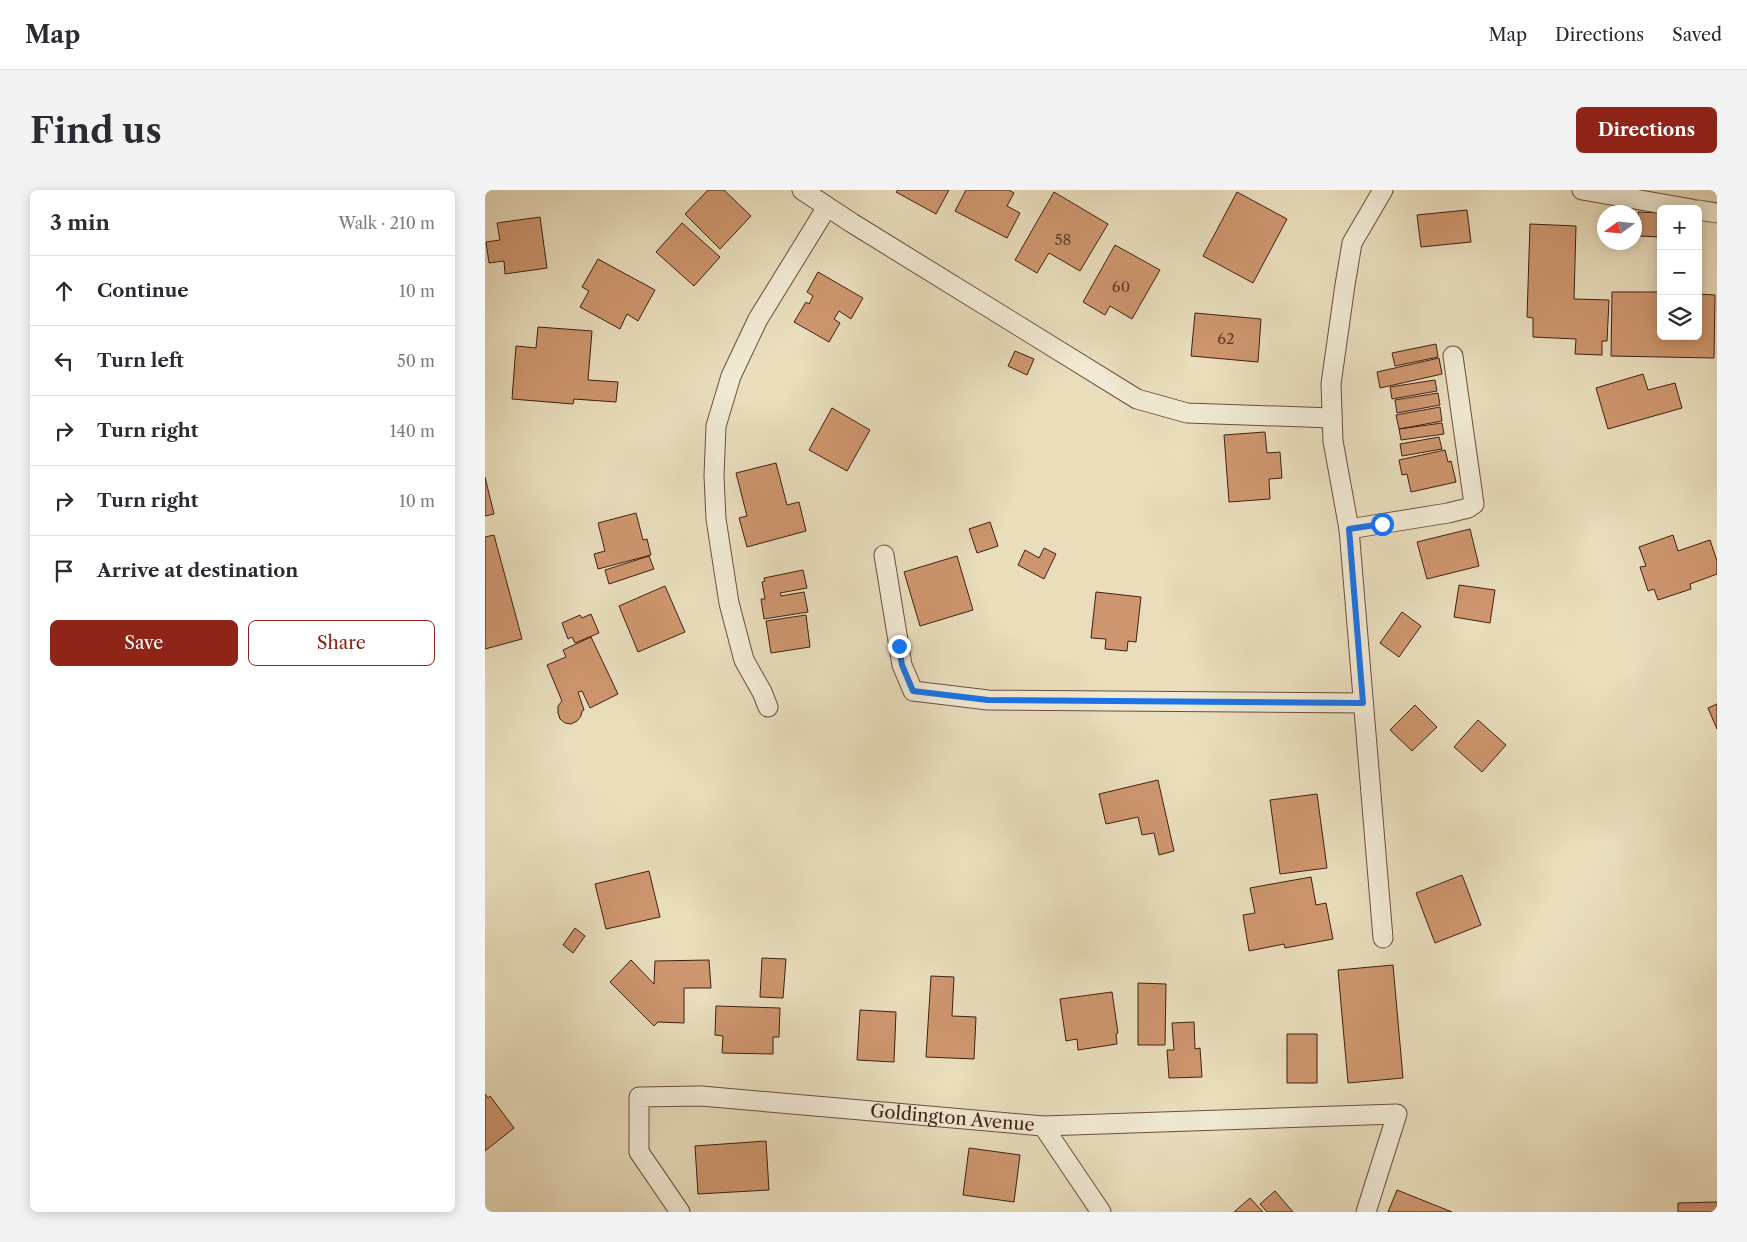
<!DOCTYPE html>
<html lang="en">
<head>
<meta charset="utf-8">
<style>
	:root { --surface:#fff; --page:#f2f2f3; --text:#2b2b33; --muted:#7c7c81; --line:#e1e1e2; --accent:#8f2418 }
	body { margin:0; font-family:"Libre Caslon Text",serif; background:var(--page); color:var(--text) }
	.controls { position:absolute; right:15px; top:15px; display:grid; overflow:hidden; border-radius:8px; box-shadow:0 2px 12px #0003 }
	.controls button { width:45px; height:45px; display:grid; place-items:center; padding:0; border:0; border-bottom:1px solid var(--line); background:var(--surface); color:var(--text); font:25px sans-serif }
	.compass { position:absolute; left:1112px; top:15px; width:45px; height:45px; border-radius:50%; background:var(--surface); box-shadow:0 2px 12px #0003; rotate:255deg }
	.stop { position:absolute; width:15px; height:15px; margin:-11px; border:4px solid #1a73e8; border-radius:50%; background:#fff }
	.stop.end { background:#1a73e8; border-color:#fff; box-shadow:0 1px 5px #0008 }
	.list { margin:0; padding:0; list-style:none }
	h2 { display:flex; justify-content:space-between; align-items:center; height:65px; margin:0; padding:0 20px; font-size:21px }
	h2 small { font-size:16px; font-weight:400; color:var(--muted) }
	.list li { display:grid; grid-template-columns:32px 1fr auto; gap:15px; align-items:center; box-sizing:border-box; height:70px; padding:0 20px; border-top:1px solid var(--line) }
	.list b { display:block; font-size:19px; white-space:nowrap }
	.list em { font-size:16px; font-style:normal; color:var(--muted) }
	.actions { display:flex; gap:10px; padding:15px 20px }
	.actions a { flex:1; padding:11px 0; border:1px solid var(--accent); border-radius:8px; text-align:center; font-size:18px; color:var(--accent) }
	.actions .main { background:var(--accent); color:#fff }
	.icon { flex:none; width:28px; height:28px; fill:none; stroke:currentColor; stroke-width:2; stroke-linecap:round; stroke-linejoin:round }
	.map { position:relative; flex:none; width:1232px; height:1022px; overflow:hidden; border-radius:8px }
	header { display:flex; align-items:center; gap:30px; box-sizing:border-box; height:70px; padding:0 25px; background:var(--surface); border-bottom:1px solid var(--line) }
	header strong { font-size:24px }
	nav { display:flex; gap:28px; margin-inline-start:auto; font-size:18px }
	.intro { display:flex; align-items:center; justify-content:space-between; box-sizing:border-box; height:120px; padding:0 30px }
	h1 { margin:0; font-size:35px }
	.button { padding:12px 22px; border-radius:8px; background:var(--accent); color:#fff; font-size:18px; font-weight:700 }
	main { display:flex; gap:30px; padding:0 30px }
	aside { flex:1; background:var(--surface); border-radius:8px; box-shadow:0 2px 12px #0003 }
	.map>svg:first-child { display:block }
</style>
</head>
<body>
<header>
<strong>Map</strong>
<nav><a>Map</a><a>Directions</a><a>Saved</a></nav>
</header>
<div class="intro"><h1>Find us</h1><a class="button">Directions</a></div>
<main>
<aside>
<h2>3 min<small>Walk · 210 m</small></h2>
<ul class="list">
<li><svg class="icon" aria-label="ahead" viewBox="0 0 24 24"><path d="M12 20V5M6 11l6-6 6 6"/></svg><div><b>Continue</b></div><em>10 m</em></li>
<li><svg class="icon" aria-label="left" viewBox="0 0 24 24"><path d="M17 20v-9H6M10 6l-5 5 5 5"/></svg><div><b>Turn left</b></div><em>50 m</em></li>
<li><svg class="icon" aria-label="right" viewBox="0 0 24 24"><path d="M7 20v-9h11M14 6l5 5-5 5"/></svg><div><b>Turn right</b></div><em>140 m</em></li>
<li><svg class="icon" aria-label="right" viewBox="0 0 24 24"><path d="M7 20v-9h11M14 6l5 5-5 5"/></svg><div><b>Turn right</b></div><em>10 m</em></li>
<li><svg class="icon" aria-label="arrive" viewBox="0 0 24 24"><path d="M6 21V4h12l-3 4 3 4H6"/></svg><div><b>Arrive at destination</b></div></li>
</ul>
<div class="actions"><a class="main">Save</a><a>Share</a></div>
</aside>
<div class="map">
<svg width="1232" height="1022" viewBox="0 0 1232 1022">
	<rect width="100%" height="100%" fill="#e9ddbc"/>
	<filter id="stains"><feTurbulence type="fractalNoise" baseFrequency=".004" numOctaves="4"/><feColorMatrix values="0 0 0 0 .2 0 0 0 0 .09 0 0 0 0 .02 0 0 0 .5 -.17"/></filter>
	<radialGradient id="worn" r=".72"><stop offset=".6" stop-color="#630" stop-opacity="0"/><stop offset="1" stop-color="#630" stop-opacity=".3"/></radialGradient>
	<!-- building -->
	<path fill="#ce966e" stroke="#3f1f12" d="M223,0h16l27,26 -31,33 -35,-35z
		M413,0h51l-13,24 -40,-22z
		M481,0h43l5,3 -7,13 13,7 -13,25 -52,-27z
		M569,2l54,32 -28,47 -31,-18 -12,20 -22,-13z
		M752,2l50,27 -34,64 -50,-27z
		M982,20l4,32 -50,5 -4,-32z
		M1153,22l23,1v24l-23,-1z
		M55,27l7,51 -42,6 -1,-13 -15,2 -3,-21 14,-2 -3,-17z
		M197,33l38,34 -26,29 -38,-34z
		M1045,34l46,2 -2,73 35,1 -2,41h-5v14l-27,-1 1,-15 -43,-2v-19l-6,-1z
		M630,55l45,25 -28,49 -22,-13 -5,9 -22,-13z
		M113,69l57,31 -17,31 -11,-7 -7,15 -40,-22 9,-16 -7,-4z
		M333,82l45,26 -12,21 -12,-8 -5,8 6,4 -11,19 -35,-20 12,-20 3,2 4,-8 -6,-4z
		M1127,102h49v44h37v-42l17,1 -1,63 -103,-2z
		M710,123l66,6 -3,43 -67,-6z
		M53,137l54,4 -4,49 30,2 -2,20 -42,-3 -1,5 -61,-5 4,-53 20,2z
		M951,154l2,13 -43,9 -3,-13z
		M530,161l19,8 -7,16 -19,-9z
		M954,168l3,16 -62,14 -3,-16z
		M1158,184l5,16 27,-7 7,25 -74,21 -12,-41z
		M950,190l2,11 -45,8 -2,-12z
		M953,203l2,12 -43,8 -2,-13z
		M955,217l2,14 -43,8 -3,-14z
		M347,218l38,22 -23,41 -38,-21z
		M957,233l2,11 -43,6 -2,-11z
		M780,242l2,21 13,-1 2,26 -13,1 1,20 -41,3 -5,-67z
		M954,247l3,12 -40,7 -2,-12z
		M960,260l3,12 3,-1 5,21 -45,10 -4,-18 -5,1 -3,-15z
		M291,273l11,42 12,-3 7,29 -59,16 -8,-29 8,-2 -11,-43z
		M0,287l9,37 -9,2z
		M151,323l7,27 4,-1 4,16 -53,14 -4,-15 11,-3 -7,-28z
		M505,332l8,24 -21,7 -8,-24z
		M985,339l9,37 -52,13 -10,-37z
		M9,345l28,104 -37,10v-112z
		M1188,345l5,16 32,-11 7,21v13l-27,10 1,5 -33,11 -4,-11 -6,2 -8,-24 6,-1 -7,-19z
		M559,358l12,6 -12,25 -26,-14 7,-15 14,8z
		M164,366l5,13 -45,15 -4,-14z
		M472,366l16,54 -53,16 -16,-54z
		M318,380l4,18 -27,5 1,3 23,-4 4,20 -44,7 -3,-20h4l-3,-17 3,-1 -1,-3z
		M974,395l36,5 -5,33 -36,-6z
		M180,396l20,46 -47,20 -19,-46z
		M611,402l45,5 -5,45 -8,-1 -1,10 -22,-2 1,-10 -15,-1z
		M917,422l19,14 -22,31 -19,-14z
		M106,424l8,19 -24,10 -3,-6 -4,2 -6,-16 18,-8 2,3z
		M321,425l4,32 -39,6 -5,-32z
		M106,447l27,57 -28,14 -8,-17 -4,1 6,18 -2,1 -1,5 -4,5 -6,3 -6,-1 -5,-4 -2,-6v-7l4,-5 -15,-36 19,-8 -3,-7z
		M1232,514v25l-9,-21z
		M930,515l22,22 -25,24 -22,-21z
		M993,530l28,25 -24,27 -28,-25z
		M673,590l16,71 -15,4 -5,-22 -12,2 -4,-18 -32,7 -7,-30z
		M832,604l10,74 -47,6 -10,-74z
		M164,681l11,46 -54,12 -11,-45z
		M977,685l19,50 -46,18 -19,-50z
		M826,687l5,28 10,-2 7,36 -48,9 -1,-4 -35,7 -6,-36 12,-2 -5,-25z
		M90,738l10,8 -12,17 -10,-8z
		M277,768l24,1 -3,39 -23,-1z
		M146,770l23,24 1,-23 54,-1 2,28h-27v35l-26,-1 -4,4 -44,-44z
		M908,775l10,113 -55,5 -10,-113z
		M446,786l23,1 -2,39 24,1 -2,42 -48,-2z
		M653,793l28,1 -1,61h-27z
		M627,802l6,41 -2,1 1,10 -39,6 -1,-11 -11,2 -6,-42z
		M231,816l64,2 -1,29h-6v17l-51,-1 1,-17 -8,-1z
		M375,820l36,2 -2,50 -37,-2z
		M709,832l1,27 5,-1 2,29 -33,1 -2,-28h7l-2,-27z
		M802,844h30v49h-30z
		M0,904l3,4 2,-2 24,32 -29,23z
		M281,951l3,49 -71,4 -3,-48z
		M484,958l51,7 -6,47 -51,-7z
		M912,1000l55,22h-64z
		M790,1001l18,21h-26l-7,-8z
		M765,1008l13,14h-29z
		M1232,1012v10h-39v-9z"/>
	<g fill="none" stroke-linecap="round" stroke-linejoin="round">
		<defs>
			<g id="street">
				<path d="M317,0l50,33 285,176 50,14 145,5"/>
				<path d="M1097,0l110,19"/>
				<path d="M1213,20l19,3"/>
				<path d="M864,339l99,-16 20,-5 6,-4 -21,-148"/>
				<path d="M399,365l18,110 11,26 75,9 375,3"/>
				<path d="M283,517l-6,-15 -18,-32 -15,-57 -13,-84 -2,-43 2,-50 15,-50 27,-57 69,-112"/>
				<path d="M898,748l-34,-409 -16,-88 -2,-57 14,-99 7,-42 31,-53"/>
				<path d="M558,936l58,86"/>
				<path id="s1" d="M195,1022l-41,-60v-55l62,-1 342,30 354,-12 -31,98"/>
			</g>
		</defs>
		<!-- street casing -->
		<use href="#street" stroke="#6a4e3c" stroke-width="21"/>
		<!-- street -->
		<use href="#street" stroke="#f1e9d3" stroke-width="19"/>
	</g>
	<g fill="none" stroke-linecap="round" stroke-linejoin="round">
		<!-- route -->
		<path stroke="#1a73e8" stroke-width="6" d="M414,456l3,19 11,26 75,9 375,3 -14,-174 33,-5"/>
	</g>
	<g text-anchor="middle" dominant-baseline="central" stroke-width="4.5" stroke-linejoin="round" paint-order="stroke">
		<!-- number labels -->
		<g font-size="15" fill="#633d29">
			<text x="578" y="49">58</text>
			<text x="636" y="96">60</text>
			<text x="741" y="148">62</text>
		</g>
		<!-- street labels -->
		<g font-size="18" fill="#3f1f12" stroke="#f1e9d3">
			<text stroke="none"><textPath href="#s1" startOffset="442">Goldington Avenue</textPath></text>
		</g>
	</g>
	<rect width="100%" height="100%" filter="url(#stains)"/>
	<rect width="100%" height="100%" fill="url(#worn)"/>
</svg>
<div class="controls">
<button>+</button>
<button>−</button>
<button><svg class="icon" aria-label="layers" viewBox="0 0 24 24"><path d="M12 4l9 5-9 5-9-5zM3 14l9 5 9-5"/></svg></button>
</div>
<svg class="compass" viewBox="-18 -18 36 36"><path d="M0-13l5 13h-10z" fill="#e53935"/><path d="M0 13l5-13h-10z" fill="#7c7c81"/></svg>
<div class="stop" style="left:897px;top:334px"></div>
<div class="stop end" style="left:414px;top:456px"></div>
</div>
</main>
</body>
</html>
